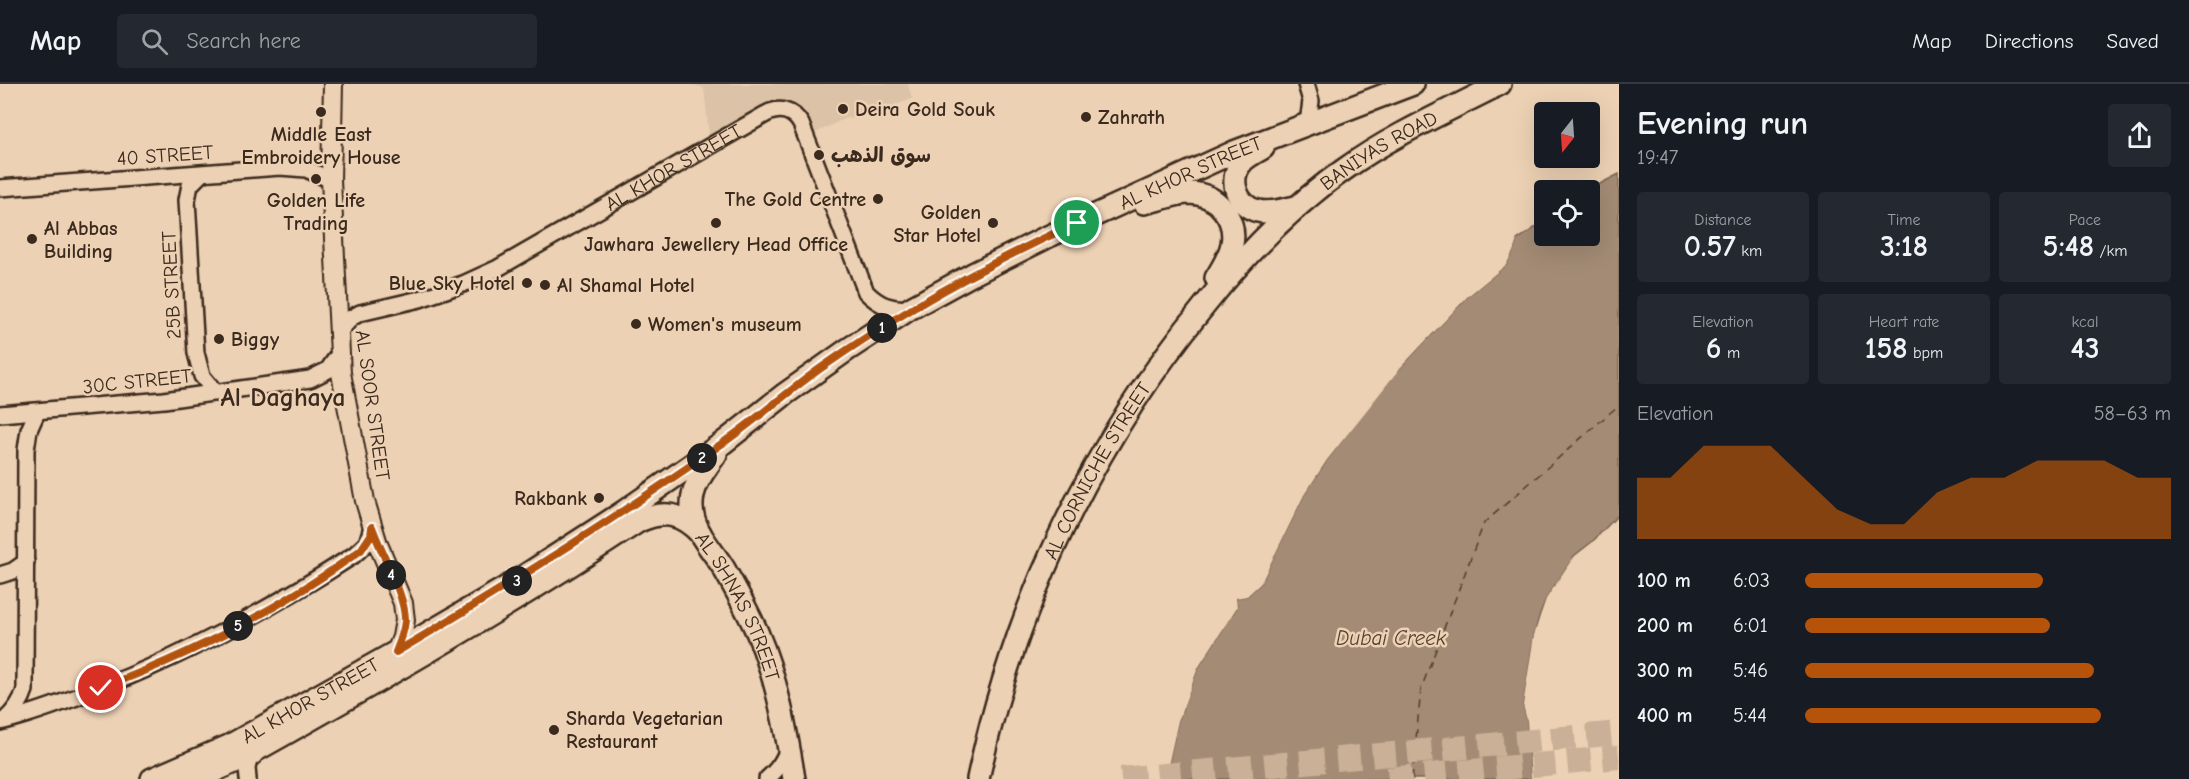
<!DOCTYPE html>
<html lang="en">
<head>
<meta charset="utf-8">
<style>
	:root { --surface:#171b24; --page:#242831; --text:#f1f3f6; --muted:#9ea1a6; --line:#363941; --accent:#b45309 }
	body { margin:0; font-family:"Comic Neue","Playpen Sans Arabic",sans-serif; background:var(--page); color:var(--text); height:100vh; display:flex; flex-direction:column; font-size:22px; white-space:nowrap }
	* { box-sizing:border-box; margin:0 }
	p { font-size:20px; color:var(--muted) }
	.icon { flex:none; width:33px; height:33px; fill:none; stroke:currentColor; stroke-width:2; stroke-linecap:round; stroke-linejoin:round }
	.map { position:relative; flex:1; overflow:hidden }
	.side { display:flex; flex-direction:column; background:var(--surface); width:570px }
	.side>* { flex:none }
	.needle { width:39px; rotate:197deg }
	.fabs { position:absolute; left:1534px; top:18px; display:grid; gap:12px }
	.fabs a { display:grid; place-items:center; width:66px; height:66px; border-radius:6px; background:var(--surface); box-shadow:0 6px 24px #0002; font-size:30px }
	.pin { position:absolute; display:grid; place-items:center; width:51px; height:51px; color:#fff; margin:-26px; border:3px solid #fff; border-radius:50%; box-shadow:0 2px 6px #0007 }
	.km { position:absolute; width:30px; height:30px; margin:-15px; border-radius:50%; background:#222; color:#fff; font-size:16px; line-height:30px; text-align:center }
	.round { display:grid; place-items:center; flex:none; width:63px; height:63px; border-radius:6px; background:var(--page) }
	.overview { display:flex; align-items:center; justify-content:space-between; height:102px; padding:0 18px }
	h1 { font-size:33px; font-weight:600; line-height:45px }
	.figures { display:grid; grid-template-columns:repeat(3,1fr); gap:9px; height:102px; padding:6px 18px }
	.figures div { display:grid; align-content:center; border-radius:6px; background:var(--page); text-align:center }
	.figures b { font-size:30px; font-weight:600 }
	.figures small { font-size:16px; font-weight:400 }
	.figures p { font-size:16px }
	.chart { height:168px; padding:12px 18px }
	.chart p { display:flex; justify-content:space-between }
	.chart svg { width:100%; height:108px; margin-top:6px; fill:var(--accent); opacity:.7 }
	ul { padding:0 18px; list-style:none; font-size:20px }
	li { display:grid; grid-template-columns:96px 72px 1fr; align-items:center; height:45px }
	li i { height:15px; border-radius:8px; background:var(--accent) }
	header { display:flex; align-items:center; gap:36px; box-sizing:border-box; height:84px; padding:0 30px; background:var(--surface); border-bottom:2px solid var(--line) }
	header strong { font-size:28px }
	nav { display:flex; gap:33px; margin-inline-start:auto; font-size:21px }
	.search { width:420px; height:54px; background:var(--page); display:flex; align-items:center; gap:15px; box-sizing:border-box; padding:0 21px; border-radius:6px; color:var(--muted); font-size:22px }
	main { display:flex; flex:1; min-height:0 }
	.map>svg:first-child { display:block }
</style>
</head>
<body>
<header>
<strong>Map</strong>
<div class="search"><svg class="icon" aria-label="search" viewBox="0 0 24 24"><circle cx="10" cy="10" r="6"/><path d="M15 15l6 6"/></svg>Search here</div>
<nav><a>Map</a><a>Directions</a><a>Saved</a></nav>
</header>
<main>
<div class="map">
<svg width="1619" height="695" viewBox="0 0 1619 695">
	<rect width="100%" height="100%" fill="#edd1b4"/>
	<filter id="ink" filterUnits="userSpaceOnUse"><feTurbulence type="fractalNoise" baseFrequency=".0167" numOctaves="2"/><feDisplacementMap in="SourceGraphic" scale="12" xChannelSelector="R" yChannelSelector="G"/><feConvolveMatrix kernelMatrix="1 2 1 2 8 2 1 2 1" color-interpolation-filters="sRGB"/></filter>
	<g filter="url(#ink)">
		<path fill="#dcc2a6" d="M691,0h217l4,15 -55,19h-11l-33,16 -8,-24 -26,-8 -70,33 -5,-47z"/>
		<path fill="#a38b74" stroke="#796452" stroke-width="1.5" d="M1619,90v340l-26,27 -19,15 -28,43 -6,15 -6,21 -11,70 4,16 4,58h-366l13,-58 20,-53 39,-61 -1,-9 11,-2 14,-13 43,-88 23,-35 44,-57 30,-36 67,-71 38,-31 7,-13 4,-12 28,-19v15h45v-46h-2z"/>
		<g fill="#edd1b4">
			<path d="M1517,156l-4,12 -7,13 -38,31 -67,71 -74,93 -23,35 -43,88 -14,13 -11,2 1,9 -39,61 -20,53 -13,58h-3l13,-59 20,-53 39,-61v-10l12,-3 13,-12 43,-88 23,-35 73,-93 68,-71 38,-31 9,-20z"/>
			<path d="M1574,472l-5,11 -20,34 -12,34 -11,69 4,17 4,58h-3l-4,-58 -4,-16 11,-70 12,-36z"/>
		</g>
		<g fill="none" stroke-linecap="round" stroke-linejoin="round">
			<path stroke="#503d2f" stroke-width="1.5" stroke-dasharray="8 6" stroke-linecap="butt" d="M1412,695l9,-90 63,-166 135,-118"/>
			<g stroke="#c9b096" stroke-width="24" stroke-dasharray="24 12" stroke-linecap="butt">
				<path d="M1121,695l498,-46"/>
				<path d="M1388,695l231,-22"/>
			</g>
			<g stroke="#3b2a1e" stroke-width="20">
				<g id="minor">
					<path d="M1306,0l5,17 -3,22"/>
					<path d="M201,90l-11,11 -3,15 9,153 6,23 14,17"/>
					<path d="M0,104l280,-21 26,2 25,11"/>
					<path id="s1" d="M338,249l13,-15 9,-5 60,-14 43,-15 35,-16 268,-154c13,-7 27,-4 35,10l65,168c13,13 25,18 44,16"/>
					<path d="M0,330l164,-14 146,-21 18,-9 11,-16"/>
					<path d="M0,491l13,-4 13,-9"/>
					<path d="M5,636c10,-9 16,-17 20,-30l1,-240 3,-20 8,-18"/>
					<path d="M0,638c29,-7 59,-18 87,-29 95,-35 182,-83 267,-138l13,-12 5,-16"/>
					<path d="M248,695l-1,-11 4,-15"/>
					<path d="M767,695c11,-10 17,-18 22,-33"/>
				</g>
			</g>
			<g stroke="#3b2a1e" stroke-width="22">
				<path id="tertiary" d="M333,0l-2,96 10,193 24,128 13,43 25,59 2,17 -3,17 -6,15"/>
			</g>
			<g stroke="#3b2a1e" stroke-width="26">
				<g id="secondary">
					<path d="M1263,64c-7,4 -15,8 -20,13 -16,17 -7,45 15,50 12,3 26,-2 38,-4"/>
					<path d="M1144,119c15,-3 32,-10 46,-10 27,1 47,25 42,51 -2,12 -10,24 -16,34"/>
					<path id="s2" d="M716,370c-11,16 -25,32 -24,53 1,24 19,41 31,60 12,21 24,43 34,65 20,47 29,97 37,147"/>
					<path d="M251,669c132,-74 262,-149 388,-232 25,-11 42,-8 61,12"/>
					<path id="s3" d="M152,695l77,-33 167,-94 116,-68 113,-73 98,-68 62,-49 62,-44 64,-42 62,-34 72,-36 189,-86 179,-68"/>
					<path id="s4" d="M978,695c37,-175 114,-336 227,-474 41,-51 87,-99 140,-136 47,-34 103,-58 155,-85"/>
				</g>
			</g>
			<g stroke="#3b2a1e" stroke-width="28">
				<path id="primary" d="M193,695l58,-26"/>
			</g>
			<use href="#minor" stroke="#edd1b4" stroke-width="15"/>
			<use href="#tertiary" stroke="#edd1b4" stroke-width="18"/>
			<use href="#secondary" stroke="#edd1b4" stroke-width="21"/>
			<use href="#primary" stroke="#edd1b4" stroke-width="24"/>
		</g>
	</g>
	<g fill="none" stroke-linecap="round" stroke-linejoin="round" filter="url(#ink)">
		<g stroke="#fff" stroke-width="12">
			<path id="route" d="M101,604c91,-34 182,-81 260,-138l10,-15 1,-8c9,26 34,69 33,94 -1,11 -5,21 -9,31 110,-65 219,-133 324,-207 35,-24 67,-53 101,-77 81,-57 167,-105 256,-145"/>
		</g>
		<use href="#route" stroke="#b45309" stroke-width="8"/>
	</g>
	<g fill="#3b2a1e" stroke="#edd1b4" stroke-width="2">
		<circle cx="843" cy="25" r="6"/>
		<circle cx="321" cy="28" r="6"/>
		<circle cx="1086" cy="33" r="6"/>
		<circle cx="819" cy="71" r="6"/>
		<circle cx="316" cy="95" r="6"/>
		<circle cx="878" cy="115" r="6"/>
		<circle cx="716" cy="139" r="6"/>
		<circle cx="993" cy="139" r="6"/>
		<circle cx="32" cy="155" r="6"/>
		<circle cx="527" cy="199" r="6"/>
		<circle cx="545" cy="201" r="6"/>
		<circle cx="636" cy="240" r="6"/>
		<circle cx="219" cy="255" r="6"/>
		<circle cx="599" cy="414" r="6"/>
		<circle cx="554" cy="646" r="6"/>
	</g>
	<g text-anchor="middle" stroke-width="5" stroke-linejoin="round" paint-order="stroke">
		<g font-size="20" font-weight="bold" fill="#3b2a1e" stroke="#edd1b4" text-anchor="start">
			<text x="855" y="32">Deira Gold Souk</text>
			<text x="1098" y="40">Zahrath</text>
			<text x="321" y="57" text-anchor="middle">Middle East<tspan x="321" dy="23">Embroidery House</tspan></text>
			<text x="831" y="78">سوق الذهب</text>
			<text x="866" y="122" text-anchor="end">The Gold Centre</text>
			<text x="316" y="123" text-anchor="middle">Golden Life<tspan x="316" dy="23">Trading</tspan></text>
			<text x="981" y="135" text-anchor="end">Golden<tspan x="981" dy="23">Star Hotel</tspan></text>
			<text x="44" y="151">Al Abbas<tspan x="44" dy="23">Building</tspan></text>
			<text x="716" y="167" text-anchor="middle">Jawhara Jewellery Head Office</text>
			<text x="515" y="206" text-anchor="end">Blue Sky Hotel</text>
			<text x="557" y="208">Al Shamal Hotel</text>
			<text x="648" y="247">Women's museum</text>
			<text x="231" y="262">Biggy</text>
			<text x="587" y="421" text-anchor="end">Rakbank</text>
			<text x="566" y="641">Sharda Vegetarian<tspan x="566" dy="23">Restaurant</tspan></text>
		</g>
		<g font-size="20" fill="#3b2a1e" stroke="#edd1b4">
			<text dy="7" stroke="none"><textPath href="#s4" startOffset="765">BANIYAS ROAD</textPath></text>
			<text transform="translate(165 71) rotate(-4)" y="7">40 STREET</text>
			<text dy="7" stroke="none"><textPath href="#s1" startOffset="378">AL KHOR STREET</textPath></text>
			<text dy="7" stroke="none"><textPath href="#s3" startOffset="1206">AL KHOR STREET</textPath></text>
			<text transform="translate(171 201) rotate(-93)" y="7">25B STREET</text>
			<text transform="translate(137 297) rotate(-6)" y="7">30C STREET</text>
			<text transform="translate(373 321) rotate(82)" y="7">AL SOOR STREET</text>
			<text dy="7" stroke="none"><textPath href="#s4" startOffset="332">AL CORNICHE STREET</textPath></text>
			<text dy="7" stroke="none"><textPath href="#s2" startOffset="170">AL SHNAS STREET</textPath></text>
			<text dy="7" stroke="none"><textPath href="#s3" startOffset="177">AL KHOR STREET</textPath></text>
		</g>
		<g font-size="21" font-style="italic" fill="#503d2f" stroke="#edd1b4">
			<text x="1391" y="561">Dubai Creek</text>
		</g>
		<g font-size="26" font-weight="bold" fill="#3b2a1e" stroke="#edd1b4">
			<text x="283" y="322">Al Daghaya</text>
		</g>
	</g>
</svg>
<div class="fabs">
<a><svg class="needle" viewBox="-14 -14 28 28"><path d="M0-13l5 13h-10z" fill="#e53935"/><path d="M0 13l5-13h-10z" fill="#9ea1a6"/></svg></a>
<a><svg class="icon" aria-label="locate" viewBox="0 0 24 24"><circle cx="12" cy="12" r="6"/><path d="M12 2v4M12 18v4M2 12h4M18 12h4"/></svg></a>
</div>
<div class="pin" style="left:1077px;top:139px;background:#1e9e55"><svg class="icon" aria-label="arrive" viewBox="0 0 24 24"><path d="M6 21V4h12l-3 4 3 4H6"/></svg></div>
<div class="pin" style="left:101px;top:604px;background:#d93025"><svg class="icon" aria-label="check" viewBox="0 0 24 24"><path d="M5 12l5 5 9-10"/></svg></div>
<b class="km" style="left:882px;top:244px">1</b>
<b class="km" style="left:702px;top:374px">2</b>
<b class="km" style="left:517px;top:497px">3</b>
<b class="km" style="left:391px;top:491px">4</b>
<b class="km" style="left:238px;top:542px">5</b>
</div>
<section class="side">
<div class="overview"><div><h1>Evening run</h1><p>19:47</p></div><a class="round"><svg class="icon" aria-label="share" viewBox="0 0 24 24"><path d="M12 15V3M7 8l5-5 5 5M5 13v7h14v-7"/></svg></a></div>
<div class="figures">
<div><p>Distance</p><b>0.57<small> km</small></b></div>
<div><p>Time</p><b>3:18</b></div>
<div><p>Pace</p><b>5:48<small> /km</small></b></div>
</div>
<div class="figures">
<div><p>Elevation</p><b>6<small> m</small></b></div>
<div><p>Heart rate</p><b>158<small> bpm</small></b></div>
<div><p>kcal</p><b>43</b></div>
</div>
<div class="chart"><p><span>Elevation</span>58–63 m</p>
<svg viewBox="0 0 160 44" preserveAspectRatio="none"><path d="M0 44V19L10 19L20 6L30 6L40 6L50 19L60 32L70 38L80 38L90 25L100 19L110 19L120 12L130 12L140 12L150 19L160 19V44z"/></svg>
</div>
<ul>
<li><b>100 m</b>6:03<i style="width:65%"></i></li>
<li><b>200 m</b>6:01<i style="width:67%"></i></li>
<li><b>300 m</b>5:46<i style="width:79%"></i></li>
<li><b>400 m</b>5:44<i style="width:81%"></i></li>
</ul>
</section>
</main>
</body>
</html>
